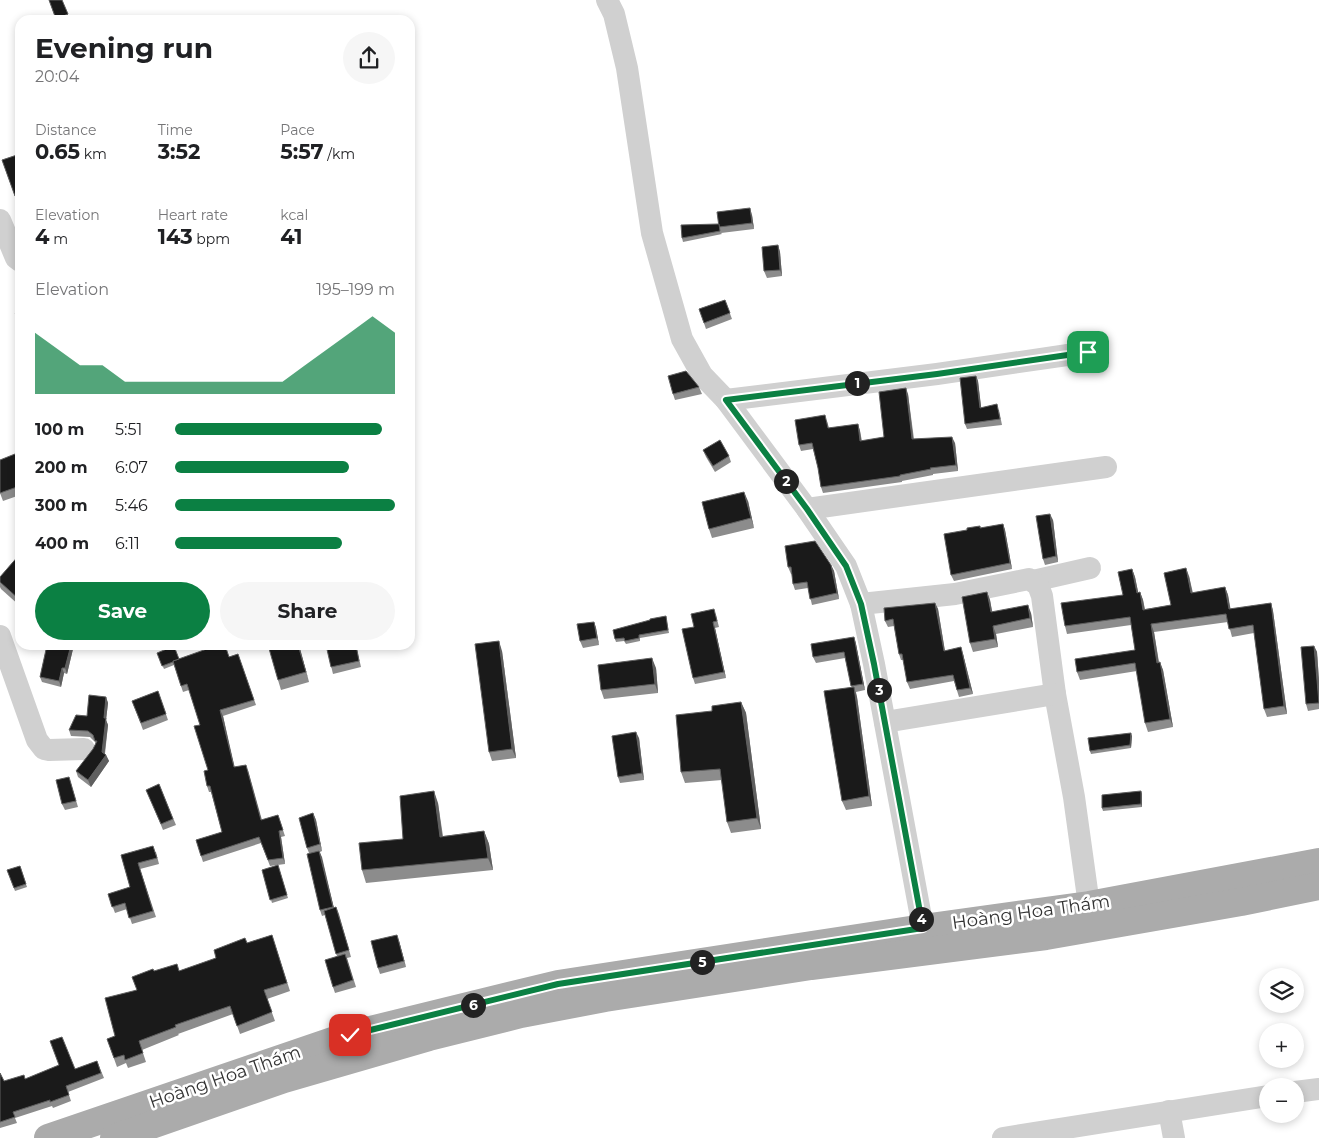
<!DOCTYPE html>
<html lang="en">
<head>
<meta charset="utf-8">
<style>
	:root { --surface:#fff; --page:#f6f6f6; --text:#202124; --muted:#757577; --accent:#0b8043 }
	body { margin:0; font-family:Montserrat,sans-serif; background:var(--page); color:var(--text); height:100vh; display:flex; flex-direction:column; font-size:19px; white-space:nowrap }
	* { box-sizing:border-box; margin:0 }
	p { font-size:16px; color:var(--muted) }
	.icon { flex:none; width:28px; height:28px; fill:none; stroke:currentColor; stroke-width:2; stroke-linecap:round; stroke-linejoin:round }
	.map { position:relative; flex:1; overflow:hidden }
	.details { position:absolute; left:15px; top:15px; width:400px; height:635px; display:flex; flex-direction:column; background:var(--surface); border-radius:15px; box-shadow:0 2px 8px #0003 }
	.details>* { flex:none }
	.controls { position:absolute; left:1259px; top:968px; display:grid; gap:10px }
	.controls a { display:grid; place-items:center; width:45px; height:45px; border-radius:50%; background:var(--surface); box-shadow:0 2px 8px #0003; font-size:25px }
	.pin { position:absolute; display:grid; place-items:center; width:42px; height:42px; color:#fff; margin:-21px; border-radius:10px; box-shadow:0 2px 8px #0006 }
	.km { position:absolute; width:25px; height:25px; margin:-12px; border-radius:50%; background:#222; color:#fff; font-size:14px; line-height:25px; text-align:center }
	.round { display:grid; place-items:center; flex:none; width:52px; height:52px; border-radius:26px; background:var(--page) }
	.headline { display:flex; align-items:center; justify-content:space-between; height:85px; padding:0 20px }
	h1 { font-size:28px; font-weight:700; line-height:38px }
	.figures { display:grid; grid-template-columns:repeat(3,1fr); gap:8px; height:85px; padding:5px 20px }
	.figures div { display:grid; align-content:center }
	.figures b { font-size:21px; font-weight:700 }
	.figures small { font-size:14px; font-weight:400 }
	.figures p { font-size:14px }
	.chart { height:140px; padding:10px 20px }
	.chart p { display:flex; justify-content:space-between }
	.chart svg { width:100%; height:90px; margin-top:5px; fill:var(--accent); opacity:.7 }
	.cta { display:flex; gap:10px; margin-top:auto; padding:10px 20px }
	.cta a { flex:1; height:58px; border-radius:30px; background:var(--accent); color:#fff; font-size:20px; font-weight:700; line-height:58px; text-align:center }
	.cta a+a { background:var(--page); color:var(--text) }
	ul { padding:0 20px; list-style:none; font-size:16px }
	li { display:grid; grid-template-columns:80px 60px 1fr; align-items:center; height:38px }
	li i { height:12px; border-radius:6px; background:var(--accent) }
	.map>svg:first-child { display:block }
</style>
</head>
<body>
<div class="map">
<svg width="1319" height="1138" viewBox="0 0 1319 1138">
	<rect width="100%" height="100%" fill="#fff"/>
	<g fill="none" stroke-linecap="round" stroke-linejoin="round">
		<g stroke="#d0d0d0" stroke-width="22">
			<path d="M607,0l7,14 13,54 25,165 30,106 20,36 24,25 81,109 39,57 15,38 13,60 49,264"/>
			<path d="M0,220l16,38 4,3"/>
			<path d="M726,400l211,-26 151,-22"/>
			<path d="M807,509l299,-42"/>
			<path d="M1033,581l57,-13"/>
			<path d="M861,604l94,-10 74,-15 9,6 4,11 13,98 19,103 15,108"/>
			<path d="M0,636l37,104 7,9 5,1 35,-1"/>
			<path d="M885,722l170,-28"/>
			<path d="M1295,1092l24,-3"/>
			<path d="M1169,1111l5,27"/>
			<path d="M1003,1138l265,-42"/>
		</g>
		<g stroke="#ababab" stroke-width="28">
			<path d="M48,1138l302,-103 208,-51 365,-56 166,-23 230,-43"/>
			<path d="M114,1138l170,-59 145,-42 92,-23 84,-16 206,-32 235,-30 195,-34 78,-16"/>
		</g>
	</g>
	<g fill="#8c8c8c">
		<path d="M49,0h13l8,20h-14z"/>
		<path d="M20,154v50l-2,1 -16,-45z"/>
		<path d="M752,215l2,14 -33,4 1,1 -39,8 -1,-4 37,-14z"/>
		<path d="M778,245l2,7 2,24 -15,2 -3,-7z"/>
		<path d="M725,300l7,19 -26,10 -7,-20z"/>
		<path d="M20,308v14l-2,-2 -3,-6z"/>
		<path d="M976,376l2,5 3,27 18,2 3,15 -35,4 -2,-5z"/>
		<path d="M699,387l3,7 -27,6 -2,-6z"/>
		<path d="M908,394l6,45 41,4 3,28 -25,3v1l-31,6v1l-79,11 -2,-6 -3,-19 -5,-19 -12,2 -2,-6 28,-24 2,7 29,-4 2,7 2,10 22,-4z"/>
		<path d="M703,450l26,6 2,6 -16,10 -9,-15z"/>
		<path d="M20,452v43l-17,6 -3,-8z"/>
		<path d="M748,501l6,27 -42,10 -3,-9z"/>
		<path d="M1053,520l5,42 -13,3 -2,-6z"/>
		<path d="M1003,524l2,6 7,39 -58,12 -3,-6 16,-45 13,-4 1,2z"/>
		<path d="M20,554v52l-19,-17 -1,-2v-10z"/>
		<path d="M831,565l3,6 5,28 -27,6 -4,-17 -13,2 -2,-6 -1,-10h-1l-3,-7z"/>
		<path d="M1132,569l3,8 3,15h2l3,8 2,9 26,-4 18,-29 4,17 32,-6 3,8 2,14 41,-6 2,8 14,103 -20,3 -3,-8 -10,-76 -22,4 -4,-15 -74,10 5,30 4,8 10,57 -25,5 -3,-9 -8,-52 -57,9 -3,-8 58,-22 -4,-25 -64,9 -2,-8 58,-31z"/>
		<path d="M987,592l3,8 2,12 39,1 2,14 -37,7 2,13 -25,5 -3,-9z"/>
		<path d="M935,603l3,6 7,42 18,3 10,40 -14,3 -5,-16 -44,8 -3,-7 -3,-22h-3l-2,-6 -5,-28 -6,1 -3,-6z"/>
		<path d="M716,615l3,12 -4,1 11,50 -31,6 -2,-6 1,-51z"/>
		<path d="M666,616l3,17 -29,5v3l-14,3 -2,-3 -8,1 -1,-3z"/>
		<path d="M594,622l2,6 3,17 -16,3 -3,-7z"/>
		<path d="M854,637l2,7 9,46 -9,2 1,5 15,109 -26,4 -4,-9 10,-113 -7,-30 -29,5 -3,-6z"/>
		<path d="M47,645h24l2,4 -6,25 -3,-1 -3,14 -19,-5 -2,-5z"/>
		<path d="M299,645l10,37 -28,8 -3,-10z"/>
		<path d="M326,645h30l5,22 -28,7z"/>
		<path d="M1314,646l3,6 2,29v28l-11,2 -2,-7z"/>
		<path d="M502,651l14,107 -24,3 -3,-9z"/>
		<path d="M157,653l22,6 50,-2 9,-3 18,51 -33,11 11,51 14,3 14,50 16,-5 7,21 -4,1 4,27 -15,2 -9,-23 -58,19 -7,-22 26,-8 -11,-40h-2l-2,-6 1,-16 -8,-45 -11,-35 -6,2 -9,-27 -10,4z"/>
		<path d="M656,668l2,25 -54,6 -3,-9z"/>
		<path d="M158,691l10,29 -25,10 -11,-29z"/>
		<path d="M106,697l2,6 -2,17 2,5 -3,29 1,1 3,6 -18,26 -13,-10 -2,-6 17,-22 3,-5 -1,-2 -5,-5 -19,-1 -2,-6 18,-14z"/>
		<path d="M741,702l5,11 15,116 -30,4 -4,-11 -5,-42 -37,3 -4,-11z"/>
		<path d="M1132,736l-1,12 -40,6 -1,-3z"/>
		<path d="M639,738l5,42 -24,3 -2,-6z"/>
		<path d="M69,777l9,30 -13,3 -3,-6z"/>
		<path d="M159,784l17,41 -13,5 -14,-34z"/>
		<path d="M1141,791l1,3v13l-39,4 -1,-3z"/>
		<path d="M438,803l5,33 41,-5 5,13 4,26 -127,13 -4,-13 41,-31z"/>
		<path d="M313,813l3,7 6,31 -2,1 14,56 2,-1 3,7 12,43 -4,1 9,29 -21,6 -2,-6 4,-31 -12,-41 -3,1 -2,-6 -11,-57 -2,-5z"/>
		<path d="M156,852l3,12 -19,5 16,48 -24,7 -5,-15 -12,4 -7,-19 22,-7 -9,-32z"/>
		<path d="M278,865l10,33 -16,5 -10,-33z"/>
		<path d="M20,866l7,21 -12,4 -8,-21z"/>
		<path d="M272,935l18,56 -23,8 8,22 -35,13 -7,-20 -55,20 1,1 -37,15 4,12 -18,6 -2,-5 -9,4 -10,-28 8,-3 21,-46 18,-19h25l37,-13 31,-15z"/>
		<path d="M399,941l7,26 -26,7 -2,-6z"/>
		<path d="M97,1061l7,17 -36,14 3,9 -18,7 -1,-2 -37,12 2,5 -17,5v-55l4,8 21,-2 50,-10z"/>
	</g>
	<g fill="#5f5f5f">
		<path d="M750,208l2,7 2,14 -2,-6z"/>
		<path d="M778,245l2,7 2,24 -2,-6z"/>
		<path d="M976,376l2,5 4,33 -2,-6z"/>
		<path d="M906,388l2,6 6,51 -2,-6z"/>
		<path d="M858,424l2,7 2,16 -2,-6z"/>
		<path d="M952,437l3,6 3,28 -2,-6z"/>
		<path d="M744,492l4,9 6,27 -3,-10z"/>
		<path d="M1050,514l3,6 5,42 -2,-6z"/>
		<path d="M1003,524l2,6 7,39 -2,-6z"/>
		<path d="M831,565l3,6 5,28 -2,-6z"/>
		<path d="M1186,568l3,8 5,25 -3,-8z"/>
		<path d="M1132,569l3,8 5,24 -3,-8z"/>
		<path d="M1225,587l3,8 4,22 -3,-8z"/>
		<path d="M987,592l3,8 4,21 -3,-9z"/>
		<path d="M1140,592l3,8 3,18 -3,-8z"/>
		<path d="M935,603l3,6 8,49 -2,-7z"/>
		<path d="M1271,603l2,8 14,103 -3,-8z"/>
		<path d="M1028,605l3,8 2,14 -3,-9z"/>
		<path d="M594,622l2,6 3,17 -2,-7z"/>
		<path d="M713,622l2,6 11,50 -2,-6z"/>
		<path d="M1151,624l3,8 6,39 -3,-8z"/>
		<path d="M993,626l3,8 2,13 -3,-8z"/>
		<path d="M854,637l2,7 9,46 -2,-6z"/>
		<path d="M499,641l3,10 14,107 -4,-9z"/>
		<path d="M71,645l2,4 -6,25 -2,-6z"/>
		<path d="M298,645h1l10,37 -3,-10z"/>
		<path d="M1314,646l3,6 2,29v21z"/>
		<path d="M961,647l2,7 10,40 -3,-6z"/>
		<path d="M652,658l4,10 2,25 -3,-9z"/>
		<path d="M1160,662l3,8 10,57 -3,-8z"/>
		<path d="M62,668l2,5 -3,14 -2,-6z"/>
		<path d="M854,687l3,10 15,109 -3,-10z"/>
		<path d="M106,697l2,6 -2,17 2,5 -4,33 -2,-6z"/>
		<path d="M741,702l5,11 15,116 -4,-11z"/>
		<path d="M220,710l3,6 13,57 -2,-6z"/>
		<path d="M636,732l3,6 5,42 -2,-7z"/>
		<path d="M1131,733l1,3 -1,12 -1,-3z"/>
		<path d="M106,755l3,6 -18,26 -3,-7z"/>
		<path d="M434,791l4,12 6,46 -4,-12z"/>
		<path d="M1141,791l1,3v13l-1,-3z"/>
		<path d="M313,813l3,7 6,31 -2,-7z"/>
		<path d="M279,831l2,6 4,27 -2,-6z"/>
		<path d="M484,831l5,13 4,26 -5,-12z"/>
		<path d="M319,851l3,6 13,56 -2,-6z"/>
		<path d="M397,935l2,6 7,26 -2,-6z"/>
	</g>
	<g fill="#1a1a1a" stroke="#5f5f5f">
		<path d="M49,0h13l6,14 -12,5z"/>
		<path d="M20,154v40l-5,2 -13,-36z"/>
		<path d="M750,208l2,15 -33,4 -2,-15z"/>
		<path d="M719,224l1,7 -38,7 -1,-13z"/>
		<path d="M778,245l2,25 -16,1 -2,-24z"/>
		<path d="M725,300l5,13 -26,10 -5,-14z"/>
		<path d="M20,308v10l-5,-4z"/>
		<path d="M686,371l13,16 -26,7 -5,-18z"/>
		<path d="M976,376l4,32 17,-4 3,15 -35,5 -5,-46z"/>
		<path d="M906,388l6,51 40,-2 4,28 -26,3 1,1 -31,6v1l-79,11 -3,-19 -6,-25 -13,2 -4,-25 30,-5 3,13 30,-4 2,17 24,-4 -5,-45z"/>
		<path d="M720,440l9,16 -16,10 -10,-16z"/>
		<path d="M20,452v43l-3,-8 -17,6v-33z"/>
		<path d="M744,492l7,26 -42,11 -7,-27z"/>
		<path d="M1050,514l6,42 -13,3 -7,-43z"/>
		<path d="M1003,524l7,39 -59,12 -7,-41 23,-4v-2l13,-2v2z"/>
		<path d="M815,541l16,24 6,28 -27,6 -3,-17 -14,2 -2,-17h-3l-3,-21z"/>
		<path d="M20,554v46l-20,-18v-5z"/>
		<path d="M1186,568l5,25 34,-6 4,22 42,-6 13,103 -20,3 -11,-84 -24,4 -3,-15 -75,10 6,39 3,-1 10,57 -25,4 -10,-60 -58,9 -2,-13 60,-9 -5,-33 -65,9 -4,-23 62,-8 -5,-23 14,-3 5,24 3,-1 3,18 28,-5 -7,-32z"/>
		<path d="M987,592l4,20 37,-7 2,13 -37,8 2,13 -25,4 -8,-46z"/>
		<path d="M935,603l9,48 17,-4 9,41 -13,2 -4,-15 -46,7 -5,-28h-3l-6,-35 -8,2 -1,-13z"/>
		<path d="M714,609l3,12 -4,1 11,50 -31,6 -11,-49 12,-2 -3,-13z"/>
		<path d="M666,616l2,14 -29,5v3l-14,3 -1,-3 -9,1 -2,-9 37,-10v-1z"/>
		<path d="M594,622l3,16 -17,3 -3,-17z"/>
		<path d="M854,637l9,47 -12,2 -7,-34 -31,5 -2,-13z"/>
		<path d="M499,641l13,108 -23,3 -14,-108z"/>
		<path d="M47,645h24l-6,23h-3l-3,13 -19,-4z"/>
		<path d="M218,645h7l4,12 9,-3 16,46 -34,10 14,57 12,-2 15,55 17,-5 5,15 -4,1 4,27 -15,2 -9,-23 -58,19 -5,-16 26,-8 -12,-46h-3l-3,-15 4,-1 -14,-44 6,-1 -13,-41 -6,2 -8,-25z"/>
		<path d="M268,645h30l8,27 -28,8z"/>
		<path d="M326,645h30l3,16 -28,6z"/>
		<path d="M174,646l5,13 -6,2v1l-11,4 -5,-13z"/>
		<path d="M1314,646l5,57 -13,1 -5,-57z"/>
		<path d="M652,658l3,26 -54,6 -3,-25z"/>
		<path d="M854,687l15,109 -27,5 -18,-110z"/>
		<path d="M158,691l8,23 -25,9 -9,-22z"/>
		<path d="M89,695l17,2 -2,21h2l-4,34 4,3 -18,25 -12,-9 17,-22 4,-8h-2l-2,-6 -5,-4 -19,-1 7,-15 11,1z"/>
		<path d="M741,702l16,116 -30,4 -7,-53 -39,3 -5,-57 36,-4v-5z"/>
		<path d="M636,732l6,41 -24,4 -6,-41z"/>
		<path d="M1131,733l-1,12 -40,6 -2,-13z"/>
		<path d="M69,777l7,24 -14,3 -6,-24z"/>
		<path d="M159,784l14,35 -12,5 -15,-34z"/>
		<path d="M434,791l6,46 44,-6 4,27 -126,12 -3,-27 44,-4 -3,-43z"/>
		<path d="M1141,791v13l-39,4v-13z"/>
		<path d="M313,813l7,31 -13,4 -8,-30z"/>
		<path d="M153,846l4,12 -19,5 15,48 -24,7 -4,-15 -13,4 -4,-13 22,-7 -9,-32z"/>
		<path d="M319,851l14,56 -13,3 -13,-56z"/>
		<path d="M278,865l9,30 -17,5 -8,-30z"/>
		<path d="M20,866l6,18 -12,4 -7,-18z"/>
		<path d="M336,907l13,43 -13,4 -12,-43z"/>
		<path d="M272,935l15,48 -23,7 8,22 -35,14 -7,-20 -55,19 1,2 -37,14 4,12 -18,7 -1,-5 -10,3 -7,-19 8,-3 -10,-38 32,-8 -5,-13 21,-8 1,2 23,-7 2,7 37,-13 -2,-8 31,-12 2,5z"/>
		<path d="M397,935l7,26 -26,7 -7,-27z"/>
		<path d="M345,954l8,26 -20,7 -8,-27z"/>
		<path d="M62,1037l13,32 22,-8 4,12 -35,13 3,9 -19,7v-2l-37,12 2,5 -15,5v-49l4,8 20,-6 1,4 34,-14 -9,-24z"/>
	</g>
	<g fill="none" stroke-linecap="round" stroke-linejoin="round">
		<g stroke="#fff" stroke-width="10">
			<path id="route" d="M350,1035l208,-51 365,-56 -49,-264 -13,-60 -15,-38 -39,-57 -81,-109 211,-26 151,-22"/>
		</g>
		<use href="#route" stroke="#0b8043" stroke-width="6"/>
	</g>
	<g text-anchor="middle" stroke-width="5" stroke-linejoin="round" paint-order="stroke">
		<g font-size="18" fill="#333" stroke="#fff">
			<text transform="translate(1031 912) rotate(-8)" y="6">Hoàng Hoa Thám</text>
			<text transform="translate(225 1077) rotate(-19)" y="6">Hoàng Hoa Thám</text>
		</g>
	</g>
</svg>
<div class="controls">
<a><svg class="icon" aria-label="layers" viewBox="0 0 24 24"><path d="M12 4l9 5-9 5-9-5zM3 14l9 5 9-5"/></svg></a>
<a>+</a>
<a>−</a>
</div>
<div class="pin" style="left:1088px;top:352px;background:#1e9e55"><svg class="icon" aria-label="arrive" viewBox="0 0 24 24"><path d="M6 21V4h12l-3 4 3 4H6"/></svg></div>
<div class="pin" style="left:350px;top:1035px;background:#d93025"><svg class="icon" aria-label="check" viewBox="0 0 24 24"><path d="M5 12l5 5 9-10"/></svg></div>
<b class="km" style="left:857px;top:383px">1</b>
<b class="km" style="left:786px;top:481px">2</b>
<b class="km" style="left:879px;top:690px">3</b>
<b class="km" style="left:921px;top:919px">4</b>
<b class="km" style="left:702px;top:962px">5</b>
<b class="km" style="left:473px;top:1005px">6</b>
<section class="details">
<div class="headline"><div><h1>Evening run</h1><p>20:04</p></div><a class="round"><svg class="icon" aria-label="share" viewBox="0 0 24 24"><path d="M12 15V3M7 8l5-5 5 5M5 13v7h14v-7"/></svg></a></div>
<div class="figures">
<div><p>Distance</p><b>0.65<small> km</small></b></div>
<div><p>Time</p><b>3:52</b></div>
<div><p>Pace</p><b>5:57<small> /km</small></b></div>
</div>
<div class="figures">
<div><p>Elevation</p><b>4<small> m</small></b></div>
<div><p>Heart rate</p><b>143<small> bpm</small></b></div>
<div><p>kcal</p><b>41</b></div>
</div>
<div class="chart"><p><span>Elevation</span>195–199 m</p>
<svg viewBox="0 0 160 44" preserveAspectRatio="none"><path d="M0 44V14L10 22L20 30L30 30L40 38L50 38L60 38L70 38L80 38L90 38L100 38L110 38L120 30L130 22L140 14L150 6L160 14V44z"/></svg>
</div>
<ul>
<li><b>100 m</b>5:51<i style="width:94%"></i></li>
<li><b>200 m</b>6:07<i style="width:79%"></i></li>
<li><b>300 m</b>5:46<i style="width:100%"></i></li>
<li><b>400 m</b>6:11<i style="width:76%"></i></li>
</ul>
<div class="cta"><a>Save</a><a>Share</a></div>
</section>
</div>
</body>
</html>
